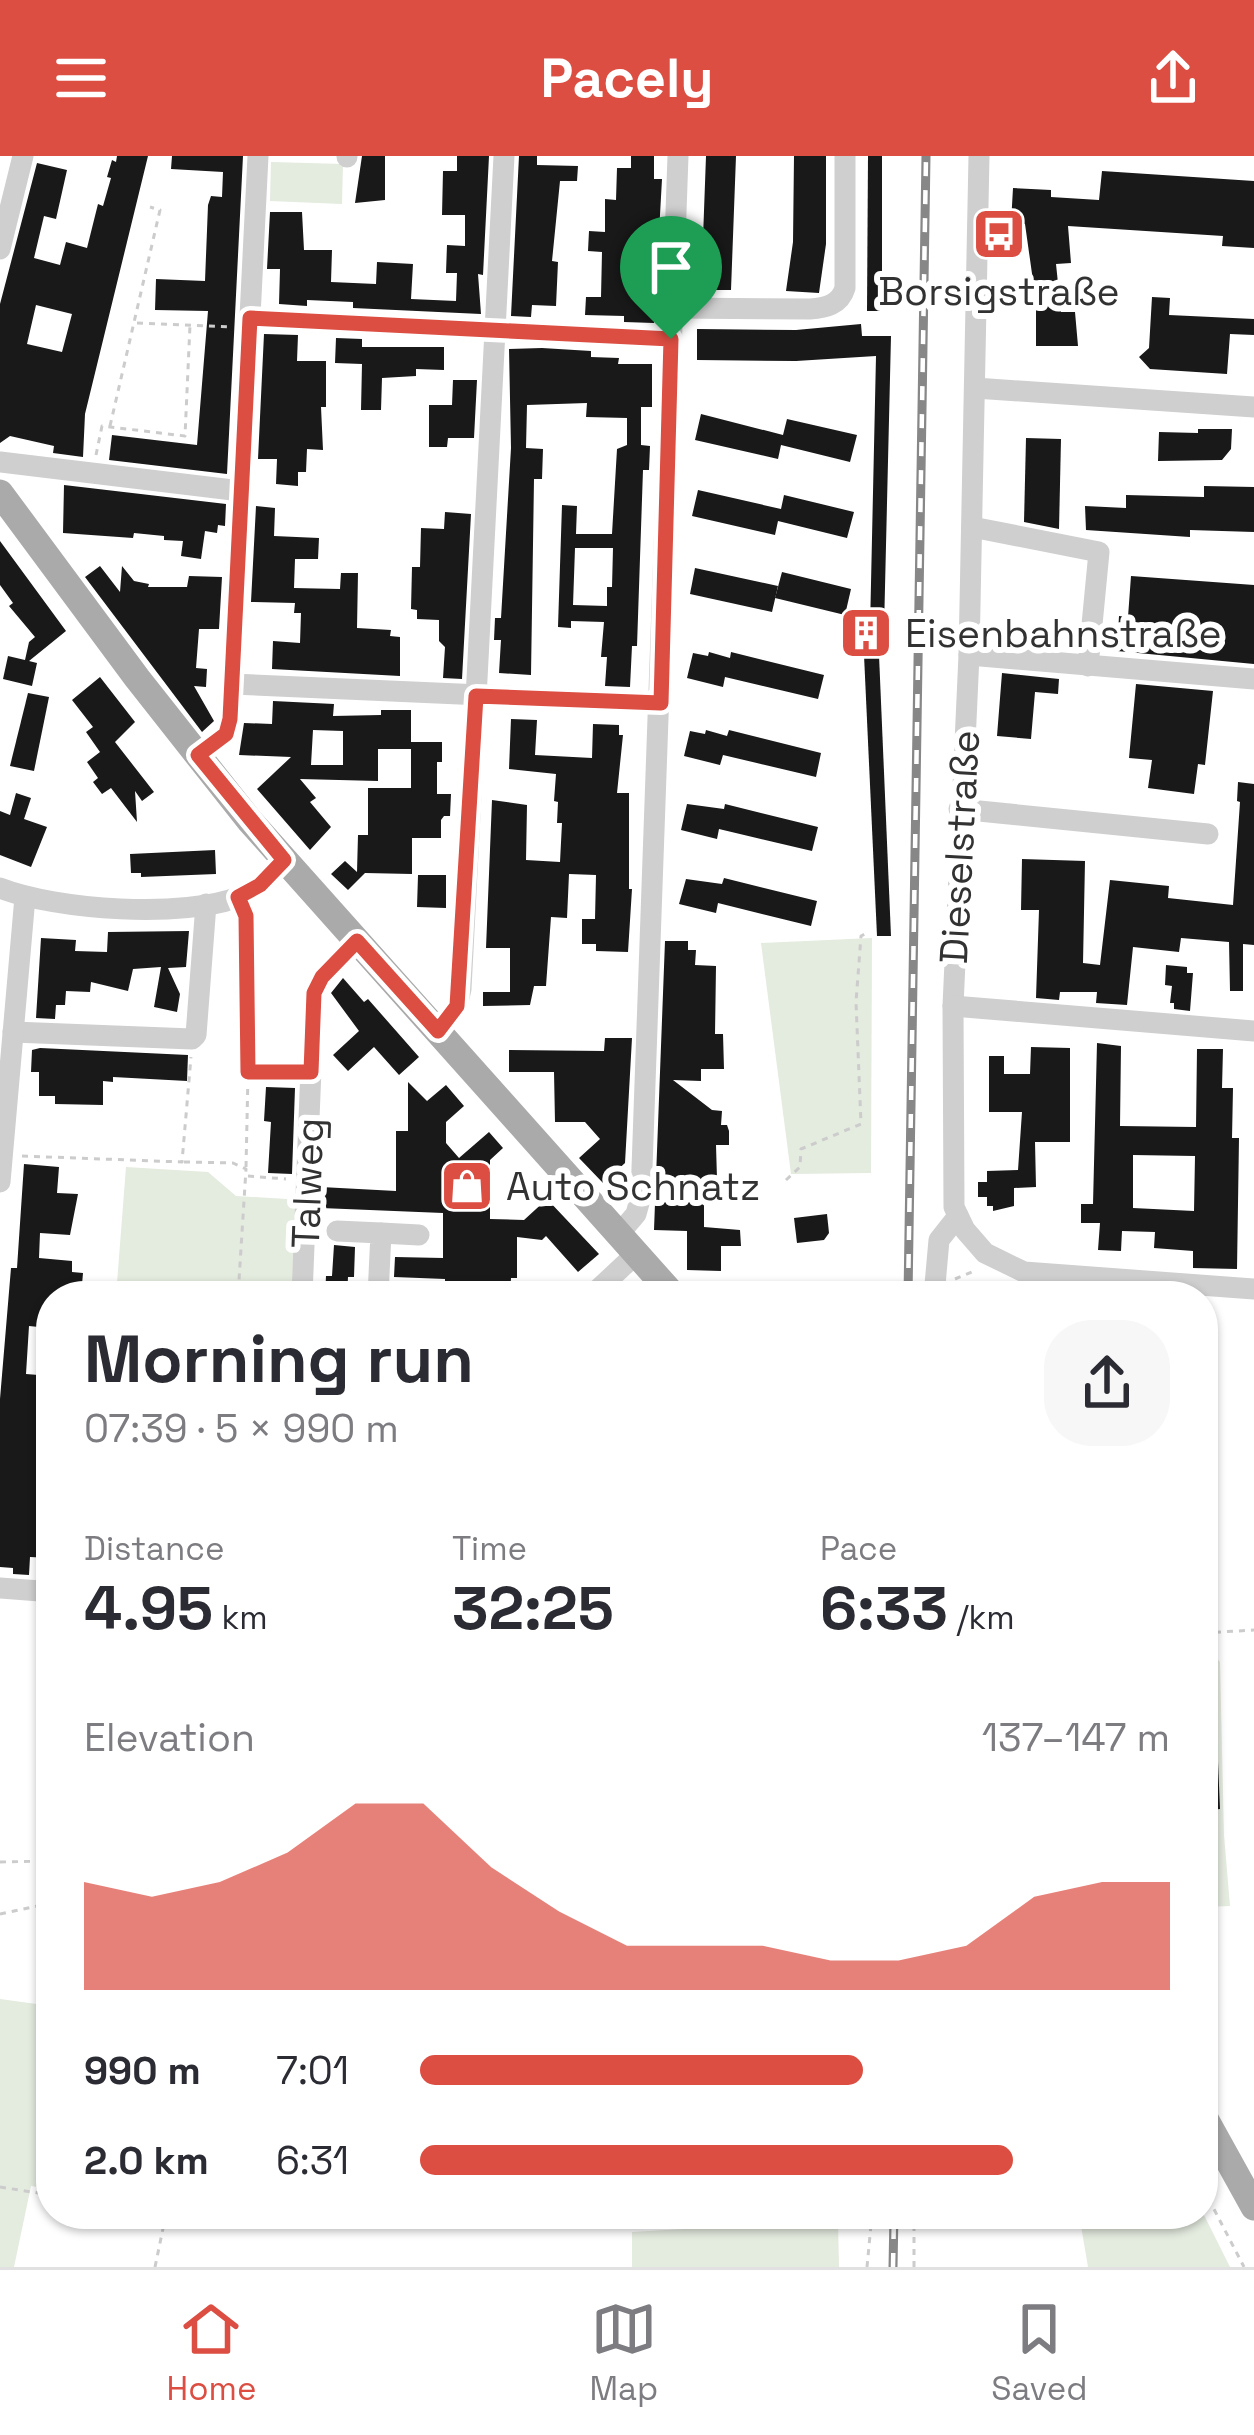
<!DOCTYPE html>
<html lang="en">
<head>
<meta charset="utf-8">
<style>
	:root { --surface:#fff; --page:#f7f7f7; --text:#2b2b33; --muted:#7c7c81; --line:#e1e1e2; --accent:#dc4d42 }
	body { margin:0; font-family:"Space Grotesk",sans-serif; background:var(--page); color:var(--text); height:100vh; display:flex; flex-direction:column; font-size:45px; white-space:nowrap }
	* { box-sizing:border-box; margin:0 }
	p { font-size:39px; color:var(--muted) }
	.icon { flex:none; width:66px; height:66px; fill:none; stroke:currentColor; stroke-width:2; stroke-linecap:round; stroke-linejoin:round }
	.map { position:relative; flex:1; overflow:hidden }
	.side { position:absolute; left:36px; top:1125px; width:1182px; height:948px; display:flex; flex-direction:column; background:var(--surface); border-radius:48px; box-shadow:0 3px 9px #0004 }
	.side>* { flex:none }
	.pin { position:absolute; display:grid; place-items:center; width:102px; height:102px; color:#fff; margin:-123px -51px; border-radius:50% 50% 50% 0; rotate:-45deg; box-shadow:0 0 12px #0007 }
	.pin .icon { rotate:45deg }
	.round { display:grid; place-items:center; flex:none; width:126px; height:126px; border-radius:48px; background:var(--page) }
	.overview { display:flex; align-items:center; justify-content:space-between; height:204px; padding:0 48px }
	h1 { font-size:66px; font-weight:800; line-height:90px }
	.metrics { display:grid; grid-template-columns:repeat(3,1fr); gap:18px; height:204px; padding:12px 48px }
	.metrics div { display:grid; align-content:center }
	.metrics b { font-size:60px; font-weight:800 }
	.metrics small { font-size:33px; font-weight:400 }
	.metrics p { font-size:33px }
	.chart { height:336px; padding:24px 48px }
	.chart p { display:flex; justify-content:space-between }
	.chart svg { width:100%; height:216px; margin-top:12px; fill:var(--accent); opacity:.7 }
	ul { padding:0 48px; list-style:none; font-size:39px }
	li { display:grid; grid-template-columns:192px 144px 1fr; align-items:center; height:90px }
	li i { height:30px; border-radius:15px; background:var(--accent) }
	header { display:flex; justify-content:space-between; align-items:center; height:156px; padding:0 48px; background:var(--accent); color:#fff; font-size:54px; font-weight:800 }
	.tab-bar { display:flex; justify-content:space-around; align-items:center; height:168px; border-top:3px solid var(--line); background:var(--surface); font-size:33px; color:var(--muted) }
	.tab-bar a { display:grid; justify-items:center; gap:6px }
	.tab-bar .current { color:var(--accent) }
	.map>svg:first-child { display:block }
</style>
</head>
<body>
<header><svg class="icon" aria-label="menu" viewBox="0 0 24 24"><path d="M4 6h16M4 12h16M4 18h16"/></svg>Pacely<svg class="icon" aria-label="share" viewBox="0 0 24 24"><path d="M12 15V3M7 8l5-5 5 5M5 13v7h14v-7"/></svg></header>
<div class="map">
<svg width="1254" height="2111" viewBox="0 0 1254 2111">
	<rect width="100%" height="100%" fill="#fff"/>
	<g fill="#e4ebdf">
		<path d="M271,6l72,2 -1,40 -72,-3z"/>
		<path d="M872,782l-1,235 -80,1 -30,-231z"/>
		<path d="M126,1011l82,5 28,24 68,4 -6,96h-182z"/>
		<path d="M1203,1485l17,21 4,173 6,71 -27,1z"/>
		<path d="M0,1843l51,7v183l-20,-3 -17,81h-14z"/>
		<path d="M1203,2057l27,54h-142l-9,-53z"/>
		<path d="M838,2064l1,47h-207v-35z"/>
	</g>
	<g fill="#191919" fill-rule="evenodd">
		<path d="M117,0h31l-63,258 -2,43 -30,-4 1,-7 -44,-10 -10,7v-139l37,-141 30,7 -11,49 -12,-3 -10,42 26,7 6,-23 21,6 11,-44 5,2 8,-28 -4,-1 5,-17 4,2zM36,149l36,9 -10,38 -35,-8z"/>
		<path d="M172,0h71l-16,318 -118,-14 3,-25 85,10 11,-134 -53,-1 1,-31 49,2 3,-76 3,-9 11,1 1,-25 -52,-3z"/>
		<path d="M362,0h23v44l-30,3z"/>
		<path d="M457,0h32l-6,119 -5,-1 3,40 -128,-6v-6l-46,-2v6l-28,-2 1,-35h-13l3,-57h32l2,38h28l-1,32 45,2 1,-22 36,2 -2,35 45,2 1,-28h-11l1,-28 18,1v-31h-23l1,-44h14z"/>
		<path d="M519,0h18v9l41,1 -1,15h-17l-8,80 6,1 -2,44 -24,-1 -1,12 -20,-1z"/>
		<path d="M631,0h23v23h8l-8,144 -30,-1v-6l-39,-1 1,-18h15l1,-45 -14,-1 1,-20 16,1v-33l11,1 1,-32h14z"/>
		<path d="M706,0h30l-5,134h-16v3h-14z"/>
		<path d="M794,0h32v88l-7,49 -33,-2 7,-49z"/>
		<path d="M868,0h14v155h-15z"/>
		<path d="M1102,15l152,10v67l-32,-2 1,-10 -155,-10 3,37 -15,1 5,48h14l3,34h-42v-44l-11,-78 -14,-1 2,-35 38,2v7l48,3z"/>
		<path d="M1152,141l18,1 -1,17 85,4v16l-24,-1 -3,40 -77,-5 -11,-12 10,-9z"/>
		<path d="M861,168l1,12h29l-7,293h-14l6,-273 -80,5 -99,-1v-31l99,1z"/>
		<path d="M264,178l34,1 -1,26h29v46h-5l2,43 -16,-1 -1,23h-8v14l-22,-2 1,-25h-19z"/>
		<path d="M336,182l26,1v8h82v23l-28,-1v7l-34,2 -1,32h-20l1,-46 -27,-1z"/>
		<path d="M542,192l49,3v6l28,1 -1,6h34v43h-11v38l9,1 -1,24h-6l-6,176h-5l-2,41 -25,-1 2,-29h-6l3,-35 -33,-1v7l-13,-1 4,-122 15,1 -1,28h36l5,-85 10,-4v-27l-41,-1 1,-14 -60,2 -1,43 17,1 -1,30h-8l-3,196 -32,-2 2,-33h-7l1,-22h6l10,-170 -2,-99zM575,392h38l-1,39h-5v19l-34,-1z"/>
		<path d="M453,224h24l-3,58h-26l-1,9h-18v-42h23z"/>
		<path d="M701,258l82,21 4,-16 70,16 -7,27 -69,-17 -3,14 -83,-19z"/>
		<path d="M1198,273h34l-1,20 -9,11 -64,1 1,-29 39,1z"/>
		<path d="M1026,282l35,1 -2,90 -35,-7z"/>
		<path d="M64,329l162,19 -1,22 -7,-1 -1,8 -12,-2 -4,28 -20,-3 2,-15 -19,-1v-4l-30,-3 -1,5 -70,-5z"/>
		<path d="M1204,330l50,1v45l-64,-2v7l-104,-7 -1,-24 41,2v-13l78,2z"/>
		<path d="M698,334l83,19 3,-14 70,17 -7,26 -69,-17 -3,14 -83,-19z"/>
		<path d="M256,350l19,2 -1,28 45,2 -1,21h-23l-1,29 46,1 1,-16h17l-1,55 34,2 -1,6 10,1v39l-128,-7 1,-28 27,2 1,-30h-7l1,-10 -44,-1z"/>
		<path d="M445,356l26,2 -9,165 -19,-1 2,-31 -6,-6v-21l-22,-1v-9l-6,-1 1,-42h8l1,-39 23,1z"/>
		<path d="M0,385l66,90 -37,30 8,2 -5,23 -29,-7 5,-23 17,4 4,-18 6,-5 -26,-31 4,-3 -13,-18z"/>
		<path d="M100,410l20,26 2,-26 12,15 15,3 -1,3h39l2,-11 33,1 -3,52h-20l-3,39 11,1 -1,18 -12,-1 20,35 -12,11 -117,-155z"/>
		<path d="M695,412l83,18 -6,26 -82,-18z"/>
		<path d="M782,416l69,17 -6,26 -70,-17z"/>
		<path d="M1131,420l123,9v79l-137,-13 2,-35 9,1z"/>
		<path d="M709,496l21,6 1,-6 93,23 -6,24 -93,-22 -2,10 -36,-9 6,-25 15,3z"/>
		<path d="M864,499h15l12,281h-14z"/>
		<path d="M1002,517l57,6 -1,15 -23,-2 -4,47 -34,-3z"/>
		<path d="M100,521l35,45 -20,20 39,50 -12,9 -7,-10 2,31 -26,-34 -9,6 -9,-12 5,-4 -11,-16 13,-10 -14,-20 7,-5 -21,-27z"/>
		<path d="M1136,528l77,7 -8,74 -7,-1 -4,30 -46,-6 4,-28 -23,-2z"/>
		<path d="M28,537l21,4 -15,74 -24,-5z"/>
		<path d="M273,545l61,3 -1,12 48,-1v-5h30v39h-33v32l-78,-2 16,19 -6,4 21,25 -21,23 -53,-61 34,-32 -52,-2 5,-32 28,1zM313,574l30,1v34h-32z"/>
		<path d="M511,563l26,1 -2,35 57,3 1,-34 26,1v10h4l-6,58h12v96h3l-4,63 -32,-1v-7h-14v-25h13l1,-44 -27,-1 -2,44 -16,-1 -5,69h-12l-4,19 -47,1v-14h27v-44h-24l6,-148 35,5 -1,55 34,2 2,-39h-5l1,-21 -4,-1 2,-27 -47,-5z"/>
		<path d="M706,574l21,6 2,-6 92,23 -5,24 -93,-22 -3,10 -36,-9 6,-25 15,3z"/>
		<path d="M411,586h31v20h-5v32h14l-1,22h-6l-3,4v18h-29v36l-47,-1 -17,17 -17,-16 14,-13 12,11 1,-37h10v-47h43z"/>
		<path d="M1238,626l16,2v161l-11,-1v47h-13l-1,-49 -48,-4 -2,14 -46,-5 -6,58 -31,-2 1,-11h-37l-1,8 -23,-2 3,-88h-18l1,-51 63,2 -2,102 17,2 10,-85 59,6 -1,12 65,7 7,-103 -3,-1z"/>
		<path d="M16,637l15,5 -7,21 23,8 -16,40 -31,-12v-44l10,4z"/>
		<path d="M687,648l37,5 1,-5 93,23 -6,24 -93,-22 -2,10 -36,-9z"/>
		<path d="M215,694l1,24 -75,3v-4h-10l-1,-19z"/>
		<path d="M418,719h28v33l-29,-1z"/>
		<path d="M724,722l93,23 -6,25 -93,-23 -2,10 -37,-9 7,-25 36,5z"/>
		<path d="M189,775l-3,36 -18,1 12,26 -3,18 -23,-5 7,-40 -28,2 -5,22 -37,-9 -1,10 -24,-1 -1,14h-9l-1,14 -19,-1 5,-80 35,2 -1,11 32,1 1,-20z"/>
		<path d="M665,785h23v9h8l-1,15 21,1 -1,68h8l1,35h-23v12l-28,-1 39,30 10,1 -1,14h6l2,6v14h-13l1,34h-13v48l36,3 1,16h-20v25l-34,-1v-39l-33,-1z"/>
		<path d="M1166,809l21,2v6h6l-3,38 -16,-2v-6h-4l2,-17 -7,-1z"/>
		<path d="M343,822l21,24 4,-3 51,58 -20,18 -25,-28 -26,24 -15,-16 26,-24 -28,-38z"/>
		<path d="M605,882h27l-7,125 -22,20 -24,-25 21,-19 -15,-17h-30l-1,-50h-45v-22l95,1z"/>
		<path d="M1097,887l24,3 -1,80 76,1 1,-78h26l-1,39h11l-1,50h7l-2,131 -44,-1v-17l-39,-3 1,-16 -33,-1 -1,20 -23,-1 2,-27h-19v-19h12zM1133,999l62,1 -1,55 -61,-3z"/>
		<path d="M1031,891l39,1v94h-35l1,45 -22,1v18l-21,5v-5h-6v-9h-9v-15h9v-11l31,-1 4,-58h-33v-56h15v18h26z"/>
		<path d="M40,892l148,7 -1,26 -74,-4v5l-10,-1v24l-48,-1v-8h-16v-24h-8l1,-22z"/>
		<path d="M408,926l19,19 19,-16 18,21 -18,16v21l13,15 30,-26 14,16 -13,12v59l34,1 23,-21 52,55 -21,18 -32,-36 -4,4 -25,-3v41h-6l-1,17 -65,-2v-14l-51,-2 1,-20 48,1v-45l-122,-5v-21l75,4v-60h12z"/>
		<path d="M266,931l29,1 -3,86 -24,-1 3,-51 -7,-1z"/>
		<path d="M24,1008l35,3 -2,26 21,1 -8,41 -30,-2 -1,25 33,3v11l11,1 -2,23h-30v24l-11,-1 -1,8 -10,-1 -3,48 25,2 -5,82 5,1v36l-10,-1 -2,44h12v20l-21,-1 -1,18 -16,-1v-6l-13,-1v-168l11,-131h6z"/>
		<path d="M827,1058l2,19 -5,7 -27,3 -3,-25z"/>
		<path d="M334,1089l21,2 -1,30h-6l-1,19h-22l1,-20h6z"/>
		<path d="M1218,1606l2,47 -17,2v-48z"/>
	</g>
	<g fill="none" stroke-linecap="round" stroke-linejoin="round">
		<g stroke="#ccc" stroke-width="3" stroke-dasharray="6 6" stroke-linecap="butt">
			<path d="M137,167l93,4"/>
			<path d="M110,270l50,-216 -10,-3"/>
			<path d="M96,299l6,-29 83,10 5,-111"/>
			<path d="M245,759l3,157h44"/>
			<path d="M22,1000l160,6 9,-105"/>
			<path d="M184,1006l49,1 13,6 -8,127"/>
			<path d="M246,1011l2,-93"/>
			<path d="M248,1020l38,3"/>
			<path d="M786,1024l14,-13 1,-18 60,-25 -5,-122 5,-66 6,-3"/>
			<path d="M955,1123l19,-8"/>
			<path d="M146,1140l1,-5 85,5"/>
			<path d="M49,1449l2,255"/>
			<path d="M1203,1477l51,-3"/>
			<path d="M0,1706l48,-1"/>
			<path d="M0,1758l51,-11"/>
			<path d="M0,2031l51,8"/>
			<path d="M1203,2032l41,79"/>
			<path d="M177,2058h36"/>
			<path d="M155,2111l11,-53"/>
			<path d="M867,2111l5,-53"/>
			<path d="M914,2111v-53"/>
		</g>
		<g stroke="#cfcfcf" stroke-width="21">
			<path d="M979,0l-10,499 -16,351 1,201 11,23 20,23 39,19 230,17"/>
			<path d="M347,1v-1"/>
			<path d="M0,93l23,-93"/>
			<path d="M673,152l137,1c15,-1 30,-4 35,-21v-132"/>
			<path d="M250,162l421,21"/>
			<path d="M975,232l279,19"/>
			<path d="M0,306l241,29"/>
			<path d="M972,371l127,25 -11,114"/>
			<path d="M969,499l285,24"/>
			<path d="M232,528l429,19"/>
			<path d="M198,599l28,-21 4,-15 28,-563"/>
			<path d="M959,653l249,25"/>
			<path d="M0,732c56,22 185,31 241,8 19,-8 30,-22 43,-37"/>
			<path d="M953,850l301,25"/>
			<path d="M438,875l19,-25 4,-17 43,-833"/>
			<path d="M13,876l179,7 4,-4 10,-131"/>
			<path d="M0,1026l25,-285"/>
			<path d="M337,1075l44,2 -3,63"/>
			<path d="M381,1077l38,2"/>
			<path d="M619,1078l17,-20 5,-18 37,-1040"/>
			<path d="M302,1140l12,-303 8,-16 35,-36"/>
			<path d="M591,1140l45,-42"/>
			<path d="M934,1140l5,-56 19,-24"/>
			<path d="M0,1432l40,3"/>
		</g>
		<g stroke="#aaa" stroke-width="27">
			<path d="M0,337l137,185 112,142 425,476"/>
			<path d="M1203,1959l51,92"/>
		</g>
		<g stroke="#878787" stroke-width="9">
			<g id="rail">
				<path d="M908,1140l18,-1140"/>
				<path d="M893,2111l1,-53"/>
			</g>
		</g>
		<use href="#rail" stroke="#fff" stroke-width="4.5" stroke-dasharray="14" stroke-linecap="butt"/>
	</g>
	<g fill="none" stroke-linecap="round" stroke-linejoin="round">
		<g stroke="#fff" stroke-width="24">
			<path id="route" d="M250,162l421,21 -10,364 -185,-7 -19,310 -19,25 -81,-90 -35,36 -8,16 -3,79h-63l-2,-156 -8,-19 22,-12 24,-25 -86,-105 28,-21 4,-15z"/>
		</g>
		<use href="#route" stroke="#dc4d42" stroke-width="15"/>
	</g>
	<defs>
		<g id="bus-square" transform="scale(2.7)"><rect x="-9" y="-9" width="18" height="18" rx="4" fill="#dc4d42" stroke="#fff"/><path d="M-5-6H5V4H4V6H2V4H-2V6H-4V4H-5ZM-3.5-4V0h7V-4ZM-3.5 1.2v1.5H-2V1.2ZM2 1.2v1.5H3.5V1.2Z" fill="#fff"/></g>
		<g id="building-square" transform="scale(2.7)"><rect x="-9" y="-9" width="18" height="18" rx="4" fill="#dc4d42" stroke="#fff"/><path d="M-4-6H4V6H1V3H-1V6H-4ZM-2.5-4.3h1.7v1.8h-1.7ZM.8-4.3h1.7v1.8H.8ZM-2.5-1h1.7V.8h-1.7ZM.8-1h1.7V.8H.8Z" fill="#fff"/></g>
		<g id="shop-square" transform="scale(2.7)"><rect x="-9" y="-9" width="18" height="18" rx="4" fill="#dc4d42" stroke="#fff"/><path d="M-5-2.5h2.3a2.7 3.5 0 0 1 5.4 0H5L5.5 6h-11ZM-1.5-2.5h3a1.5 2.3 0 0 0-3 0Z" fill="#fff"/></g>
	</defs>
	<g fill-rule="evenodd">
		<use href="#bus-square" x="999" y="78"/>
		<use href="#building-square" x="866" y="477"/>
		<use href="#shop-square" x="467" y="1030"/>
	</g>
	<g text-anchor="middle" stroke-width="12" stroke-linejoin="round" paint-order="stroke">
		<g font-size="39" fill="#323232" stroke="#fff" text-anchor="start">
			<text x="999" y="149" text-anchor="middle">Borsigstraße</text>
			<text x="905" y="491">Eisenbahnstraße</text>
			<text x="506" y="1044">Auto Schnatz</text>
		</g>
		<g font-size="39" fill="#323232" stroke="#fff">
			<text transform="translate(959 691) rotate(-87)" y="14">Dieselstraße</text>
			<text transform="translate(307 1027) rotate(-88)" y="14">Talweg</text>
		</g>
	</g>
</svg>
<div class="pin" style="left:671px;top:183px;background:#1e9e55"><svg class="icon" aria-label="arrive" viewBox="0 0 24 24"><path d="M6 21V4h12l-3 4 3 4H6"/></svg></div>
<section class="side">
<div class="overview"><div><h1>Morning run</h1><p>07:39 · 5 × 990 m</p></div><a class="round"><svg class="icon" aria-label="share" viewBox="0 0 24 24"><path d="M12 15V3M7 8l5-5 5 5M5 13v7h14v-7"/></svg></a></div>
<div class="metrics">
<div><p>Distance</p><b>4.95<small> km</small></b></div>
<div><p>Time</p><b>32:25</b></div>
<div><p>Pace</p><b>6:33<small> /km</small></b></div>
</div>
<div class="chart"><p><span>Elevation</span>137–147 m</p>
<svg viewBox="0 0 160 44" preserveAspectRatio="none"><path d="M0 44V22L10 25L20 22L30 16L40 6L50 6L60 19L70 28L80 35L90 35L100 35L110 38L120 38L130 35L140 25L150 22L160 22V44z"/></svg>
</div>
<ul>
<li><b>990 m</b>7:01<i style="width:59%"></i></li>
<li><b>2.0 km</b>6:31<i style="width:79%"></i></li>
</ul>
</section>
</div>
<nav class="tab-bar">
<a class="current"><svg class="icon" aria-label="home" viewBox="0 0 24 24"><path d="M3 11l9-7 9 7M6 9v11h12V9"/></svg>Home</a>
<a><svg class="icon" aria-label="map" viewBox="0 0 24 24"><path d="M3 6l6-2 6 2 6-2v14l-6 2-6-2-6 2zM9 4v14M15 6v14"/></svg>Map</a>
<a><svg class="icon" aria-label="saved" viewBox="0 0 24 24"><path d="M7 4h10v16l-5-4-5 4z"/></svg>Saved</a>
</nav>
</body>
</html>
